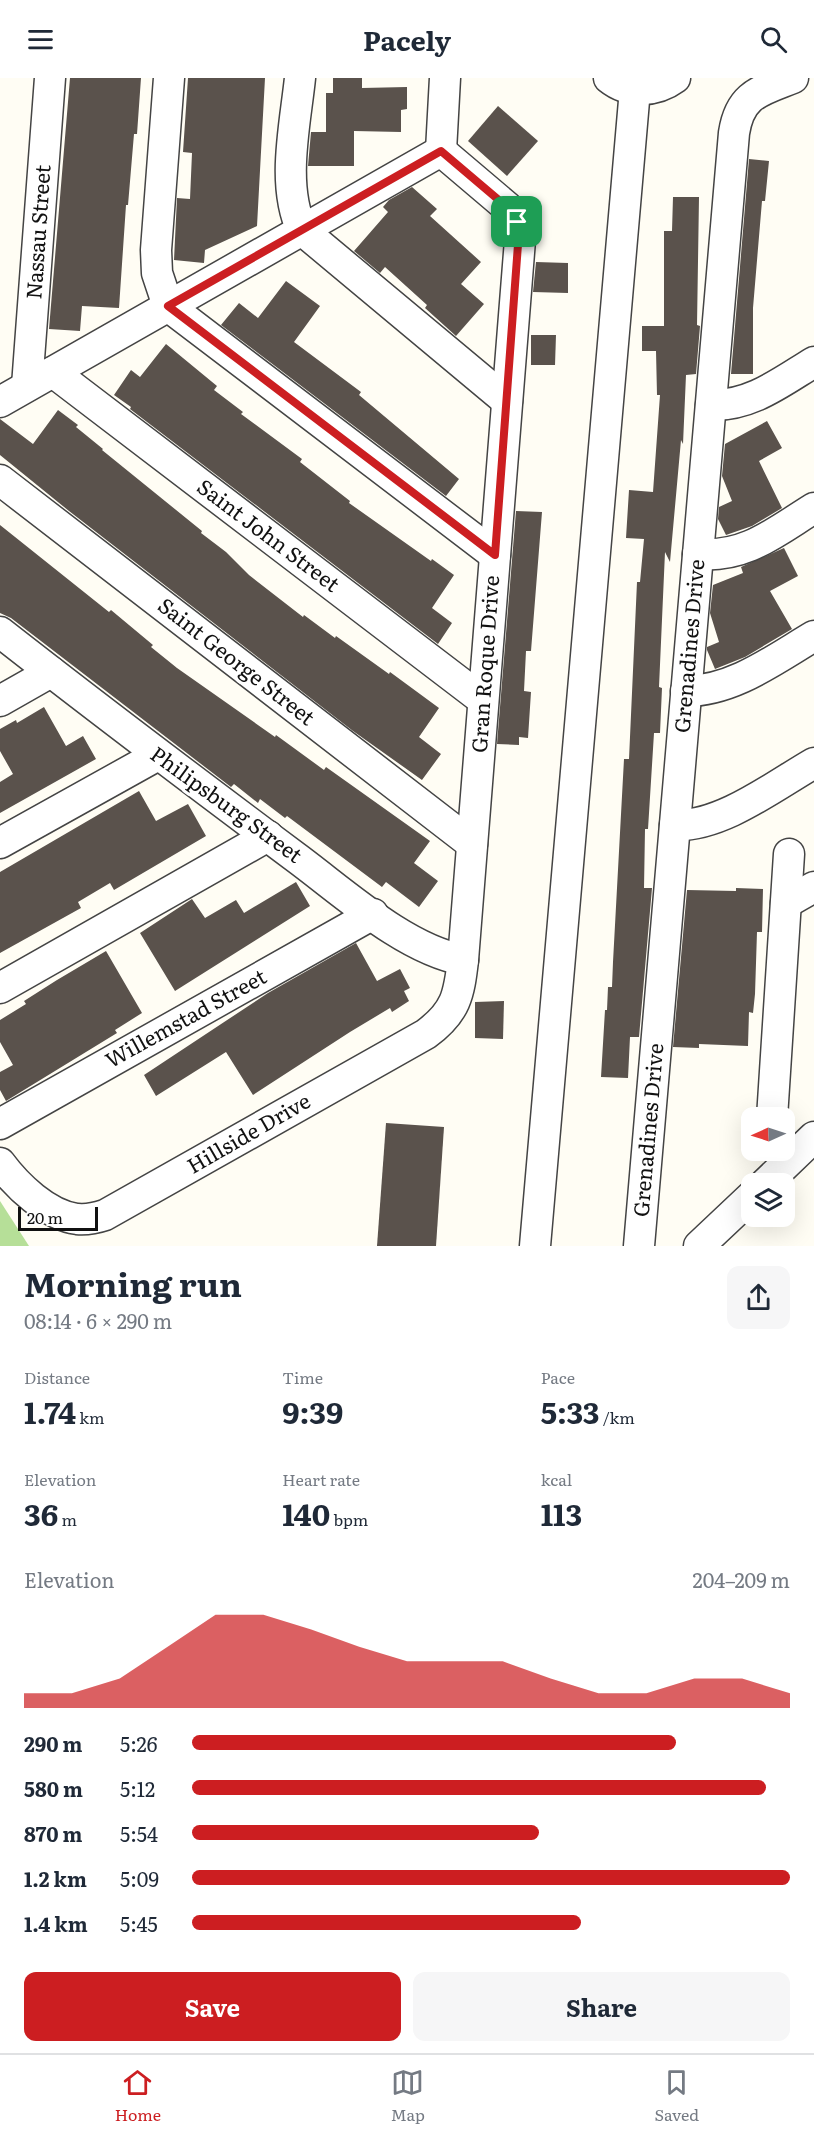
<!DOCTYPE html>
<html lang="en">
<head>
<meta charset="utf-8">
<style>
	:root { --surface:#fff; --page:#f6f6f7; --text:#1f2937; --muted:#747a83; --line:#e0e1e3; --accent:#cc1e21 }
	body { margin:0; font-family:Literata,serif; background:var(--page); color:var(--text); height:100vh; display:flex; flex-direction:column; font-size:22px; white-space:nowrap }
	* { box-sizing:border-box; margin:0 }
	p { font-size:20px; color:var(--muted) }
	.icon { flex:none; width:33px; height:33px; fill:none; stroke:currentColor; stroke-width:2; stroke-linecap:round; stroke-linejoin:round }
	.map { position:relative; height:1168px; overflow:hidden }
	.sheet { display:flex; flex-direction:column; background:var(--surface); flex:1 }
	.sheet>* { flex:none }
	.needle { width:39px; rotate:267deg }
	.fabs { position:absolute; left:741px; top:1029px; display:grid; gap:12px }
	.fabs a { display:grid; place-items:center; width:54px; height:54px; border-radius:12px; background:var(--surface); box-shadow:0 6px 24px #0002; font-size:30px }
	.scale { position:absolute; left:18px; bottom:15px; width:80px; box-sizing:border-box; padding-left:6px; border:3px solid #111; border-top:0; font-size:16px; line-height:21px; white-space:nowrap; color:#111; -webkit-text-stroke:4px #fff; paint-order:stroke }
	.pin { position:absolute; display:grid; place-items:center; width:51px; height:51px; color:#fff; margin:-26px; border-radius:12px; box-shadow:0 3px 9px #0006 }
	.round { display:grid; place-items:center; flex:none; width:63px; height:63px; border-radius:12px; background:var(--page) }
	.head { display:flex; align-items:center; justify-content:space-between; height:102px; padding:0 24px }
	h1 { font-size:33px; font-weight:700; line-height:45px }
	.stats { display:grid; grid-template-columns:repeat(3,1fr); gap:9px; height:102px; padding:6px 24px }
	.stats div { display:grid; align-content:center }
	.stats b { font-size:30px; font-weight:700 }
	.stats small { font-size:16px; font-weight:400 }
	.stats p { font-size:16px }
	.chart { height:168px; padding:12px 24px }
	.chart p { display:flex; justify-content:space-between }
	.chart svg { width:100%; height:108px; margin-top:6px; fill:var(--accent); opacity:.7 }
	.primary-button { display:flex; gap:12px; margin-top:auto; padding:12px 24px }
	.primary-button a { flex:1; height:69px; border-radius:12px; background:var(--accent); color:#fff; font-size:24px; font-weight:700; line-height:69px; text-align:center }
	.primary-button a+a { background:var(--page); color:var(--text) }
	ul { padding:0 24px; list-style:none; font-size:20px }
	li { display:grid; grid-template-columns:96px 72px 1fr; align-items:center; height:45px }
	li i { height:15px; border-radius:8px; background:var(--accent) }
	header { display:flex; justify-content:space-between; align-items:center; height:78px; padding:0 24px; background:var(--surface); font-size:27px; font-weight:700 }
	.tab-bar { display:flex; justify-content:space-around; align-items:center; height:84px; border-top:2px solid var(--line); background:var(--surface); font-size:16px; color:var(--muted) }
	.tab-bar a { display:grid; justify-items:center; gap:3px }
	.tab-bar .current { color:var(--accent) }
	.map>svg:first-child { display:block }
</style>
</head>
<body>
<header><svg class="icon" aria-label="menu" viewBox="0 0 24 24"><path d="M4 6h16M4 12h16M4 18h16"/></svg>Pacely<svg class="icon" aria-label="search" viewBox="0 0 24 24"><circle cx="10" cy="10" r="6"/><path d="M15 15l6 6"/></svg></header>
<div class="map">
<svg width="814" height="1168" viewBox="0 0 814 1168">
	<rect width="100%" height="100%" fill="#fffdf4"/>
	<path fill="#b6df98" d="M0,1123l29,45h-29z"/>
	<g fill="#5a524c">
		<path d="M70,0h71l-4,56h-3l-6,71h-2l-7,103 -37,-2 -2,25 -31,-2z"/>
		<path d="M188,0h77l-8,148 -52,24 -1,13 -30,-3 3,-62 13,1 2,-46 -9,-1z"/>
		<path d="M333,0h29v10l45,-1v22l-6,1v22l-47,-1v35h-46l3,-34h15v-39h7z"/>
		<path d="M498,28l40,35 -31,35 -39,-35z"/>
		<path d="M749,81l20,2 -4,40h-3l-9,107v66h-22z"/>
		<path d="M412,109l25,22 -7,7 51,46 -20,22 23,20 -28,32 -31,-28 2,-3 -42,-38 -5,6 -26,-22 34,-39 -5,-5 6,-7z"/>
		<path d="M673,119h26l-2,128 3,1 -4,48 -10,1 -3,69 -2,-4 -11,122 -5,-10 -6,135 3,1 -2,45h-6l-6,96h-3l-1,59h8l-13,149h-9l-2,41 -27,-1 4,-67h2l1,-23h4l1,-25 11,-203h5l8,-177h3l4,-43 -18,-1 3,-48 24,2 7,-97h-3l-1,-44h-14v-25h22v-95h8z"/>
		<path d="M536,184l32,1v30l-35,-1z"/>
		<path d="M286,203l34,25 -26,36 67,50 -2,3 100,84 -13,17 -225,-171 18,-22 19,15z"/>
		<path d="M531,257h25l-1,30h-24z"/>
		<path d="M166,266l51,42 -3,4 29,22 -2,2 61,45 -2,3 50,39 -1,2 82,58 1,-2 22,16 -22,33 20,15 -14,21 -308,-235 1,-2 -17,-12 17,-25 9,7z"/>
		<path d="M58,332l20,15 -2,2 27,22 -1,1 100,81 -1,2 25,19 23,23 54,42 1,-2 31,23 1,-2 53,38 1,-2 49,36 -20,29 22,17 -19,26 -69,-49 -284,-220 -69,-56v-36l33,25z"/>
		<path d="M767,343l15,27 -23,13 23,47 -30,18 -26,9 -8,-16 1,-12 13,-6 -10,-25 3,-32z"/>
		<path d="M516,433l26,1 -11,139h-5l-2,40 7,1 -3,46 -9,-1v8l-22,-1z"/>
		<path d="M0,447l109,87 2,-2 42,35 -2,2 26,21 98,69 1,-2 48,35 2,-3 104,74 -16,22 24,18 -19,26 -33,-25 -4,5 -95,-71 -2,2 -25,-19 -2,4 -24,-19 -3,3 -220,-169 -11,-5z"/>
		<path d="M784,470l14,28 -28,15 22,38 -47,28 -30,12 -8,-19v-3l12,-5 -9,-29 3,-28 30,-12 -2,-6z"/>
		<path d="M44,629l22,39 17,-10 13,23 -96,54v-31l13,-8 -13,-23v-22l16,-9 1,3z"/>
		<path d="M139,713l17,30 32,-17 18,32 -92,54 -4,-7 -32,19 3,6 -81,45v-81z"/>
		<path d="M296,804l14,24 -135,85 -35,-58 52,-34 13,19 31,-18 8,13z"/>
		<path d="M736,810l27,1 -1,43h-5l-2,62 -2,19 -4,-1 -1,34 -49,-2v4l-26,-1 14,-157 49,1z"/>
		<path d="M356,865l21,38 23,-12 10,19 -6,3 5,10 -17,11 -2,-4 -40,24 -97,63 -27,-43 -70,44 -12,-21 124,-82z"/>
		<path d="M106,873l36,62 -27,17 2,3 -111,68 -6,-11v-18l13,-7 -13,-23v-22l26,-16 -2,-3 33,-21z"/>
		<path d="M504,923l-1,38 -28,-1v-36z"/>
		<path d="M386,1045l58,4 -8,119h-59z"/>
	</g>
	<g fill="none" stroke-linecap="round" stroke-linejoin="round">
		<g stroke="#444" stroke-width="33">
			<g id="minor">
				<path d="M169,0l-13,172 1,23 11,33 327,249"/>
				<path d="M300,0c-5,48 -19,107 2,152l205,171"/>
				<path d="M609,0c20,16 47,14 66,0"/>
				<path d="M441,73l4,-73"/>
				<path d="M53,294l430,328"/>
				<path d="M27,308l23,-308"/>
				<path d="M0,324l441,-251"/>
				<path d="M711,327c40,1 70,-23 103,-43"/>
				<path d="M0,402l472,364"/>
				<path d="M698,476c48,4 77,-22 116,-46"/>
				<path d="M0,554c97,76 195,150 294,224 49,36 110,93 169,104"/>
				<path d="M686,613c47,0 89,-32 128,-55"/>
				<path d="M0,623l51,-29"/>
				<path d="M675,747c46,2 99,-39 139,-62"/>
				<path d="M0,765l158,-88"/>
				<path d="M786,825l28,-16"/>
				<path d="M0,910l268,-152"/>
				<path d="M772,1040l17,-264"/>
				<path d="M0,1046l373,-210"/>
				<path d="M0,1085c17,23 47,52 77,56 10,1 19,-1 28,-4l321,-181c30,-22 33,-39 37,-74l57,-720 -3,-18 -10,-15 -66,-56"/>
				<path d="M765,1106l49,-47"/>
				<path d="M535,1168l100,-1157"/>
				<path d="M639,1168l95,-1113c6,-39 26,-42 59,-55"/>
				<path d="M699,1168l53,-50"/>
			</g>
		</g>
		<use href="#minor" stroke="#fff" stroke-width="30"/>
	</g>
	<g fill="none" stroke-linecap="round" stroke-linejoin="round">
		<g stroke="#fff" stroke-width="12">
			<path id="route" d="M441,73l66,56 7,8 5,16 -24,324 -327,-249z"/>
		</g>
		<use href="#route" stroke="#cc1e21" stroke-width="8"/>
	</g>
	<g text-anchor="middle" stroke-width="6" stroke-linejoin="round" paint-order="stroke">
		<g font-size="21" fill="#111" stroke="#fff">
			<text transform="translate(39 154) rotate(-86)" y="7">Nassau Street</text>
			<text transform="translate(268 458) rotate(37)" y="7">Saint John Street</text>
			<text transform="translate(690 568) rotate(-85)" y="7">Grenadines Drive</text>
			<text transform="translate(236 584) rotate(38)" y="7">Saint George Street</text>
			<text transform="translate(486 586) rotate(-86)" y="7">Gran Roque Drive</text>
			<text transform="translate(226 727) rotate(36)" y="7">Philipsburg Street</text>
			<text transform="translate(186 941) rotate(-29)" y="7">Willemstad Street</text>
			<text transform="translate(649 1052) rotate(-85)" y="7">Grenadines Drive</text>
			<text transform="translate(249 1056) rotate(-30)" y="7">Hillside Drive</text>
		</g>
	</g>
</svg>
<div class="fabs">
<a><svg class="needle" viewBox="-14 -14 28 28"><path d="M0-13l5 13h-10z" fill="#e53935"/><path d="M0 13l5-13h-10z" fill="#747a83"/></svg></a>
<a><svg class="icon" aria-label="layers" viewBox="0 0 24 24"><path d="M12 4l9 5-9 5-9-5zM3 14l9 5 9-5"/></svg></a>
</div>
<div class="scale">20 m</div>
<div class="pin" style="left:517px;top:144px;background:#1e9e55"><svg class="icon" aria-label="arrive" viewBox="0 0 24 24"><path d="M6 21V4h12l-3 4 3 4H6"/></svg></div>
</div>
<section class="sheet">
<div class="head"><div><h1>Morning run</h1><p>08:14 · 6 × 290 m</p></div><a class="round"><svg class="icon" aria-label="share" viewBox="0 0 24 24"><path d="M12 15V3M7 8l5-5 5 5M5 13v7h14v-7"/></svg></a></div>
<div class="stats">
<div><p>Distance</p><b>1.74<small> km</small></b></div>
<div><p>Time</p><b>9:39</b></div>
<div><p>Pace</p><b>5:33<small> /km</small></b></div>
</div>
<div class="stats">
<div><p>Elevation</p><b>36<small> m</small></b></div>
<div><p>Heart rate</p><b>140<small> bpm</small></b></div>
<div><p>kcal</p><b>113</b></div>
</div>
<div class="chart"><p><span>Elevation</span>204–209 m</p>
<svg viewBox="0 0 160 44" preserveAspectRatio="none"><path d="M0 44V38L10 38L20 32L30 19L40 6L50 6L60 12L70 19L80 25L90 25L100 25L110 32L120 38L130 38L140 32L150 32L160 38V44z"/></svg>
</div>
<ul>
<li><b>290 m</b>5:26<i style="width:81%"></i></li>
<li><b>580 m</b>5:12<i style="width:96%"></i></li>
<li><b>870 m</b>5:54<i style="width:58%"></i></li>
<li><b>1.2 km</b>5:09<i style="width:100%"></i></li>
<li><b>1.4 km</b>5:45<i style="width:65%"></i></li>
</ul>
<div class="primary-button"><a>Save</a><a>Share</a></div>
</section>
<nav class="tab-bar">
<a class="current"><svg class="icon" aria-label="home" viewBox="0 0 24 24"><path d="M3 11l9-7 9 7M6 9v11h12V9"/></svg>Home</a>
<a><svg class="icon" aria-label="map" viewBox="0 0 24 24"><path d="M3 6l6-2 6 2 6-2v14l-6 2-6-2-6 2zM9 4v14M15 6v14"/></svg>Map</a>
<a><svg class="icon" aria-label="saved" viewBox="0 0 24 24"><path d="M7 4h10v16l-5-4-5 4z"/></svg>Saved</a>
</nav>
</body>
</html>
